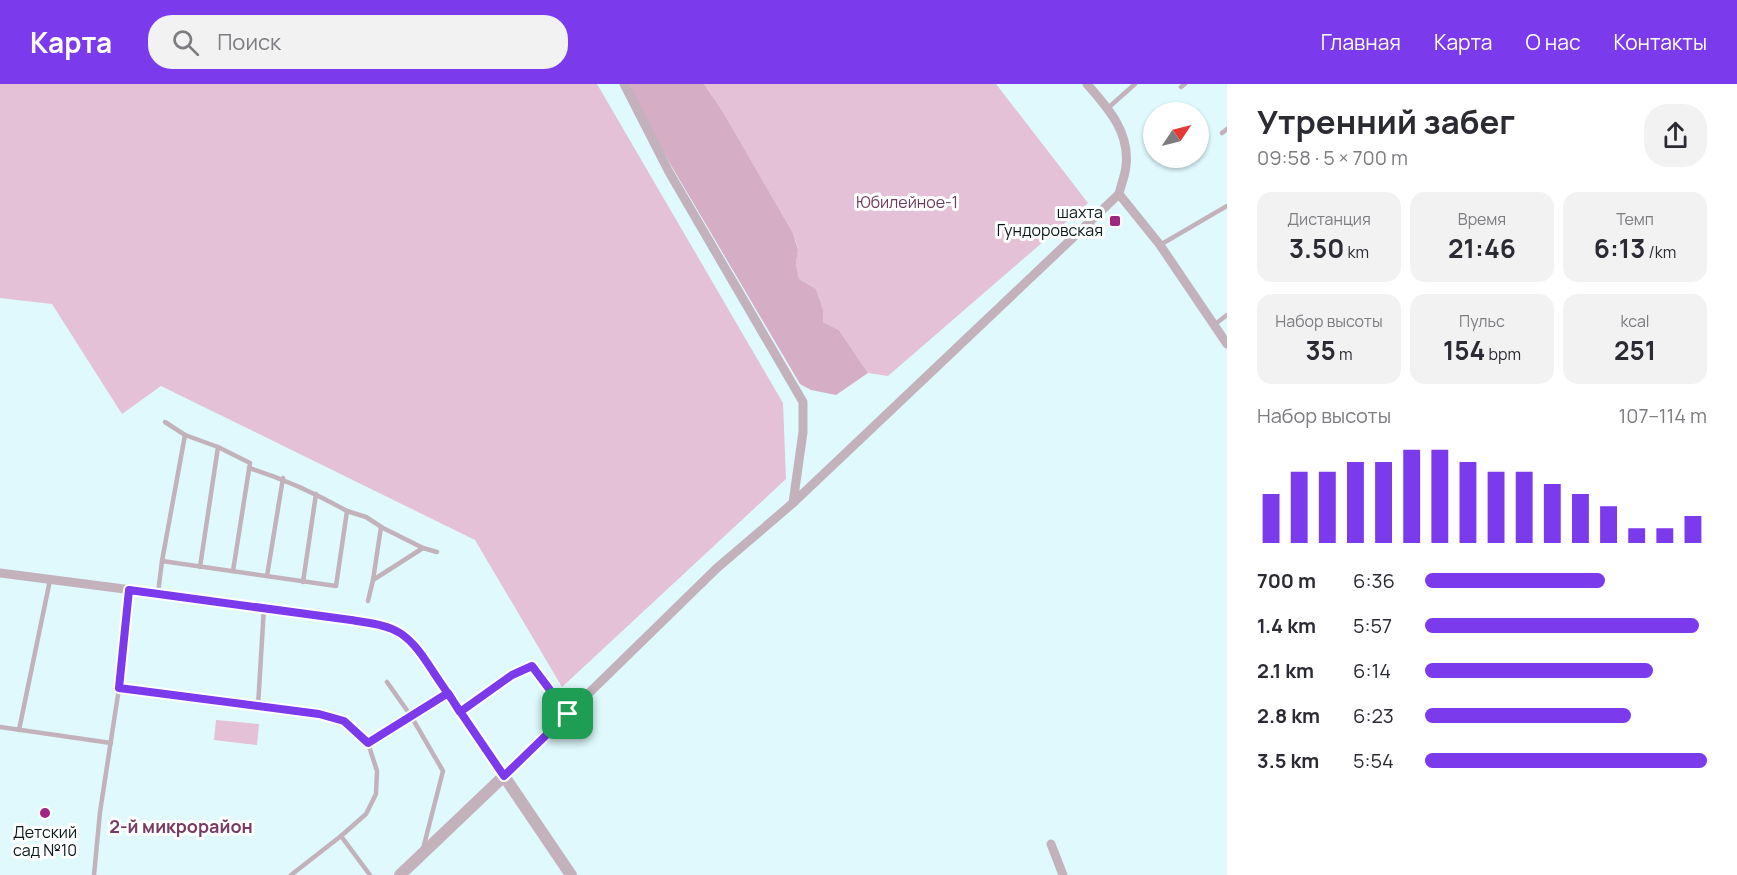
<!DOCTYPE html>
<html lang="ru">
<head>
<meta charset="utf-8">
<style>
	:root { --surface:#fff; --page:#f2f2f3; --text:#2b2b33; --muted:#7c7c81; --accent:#7c3aed }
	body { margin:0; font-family:Manrope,sans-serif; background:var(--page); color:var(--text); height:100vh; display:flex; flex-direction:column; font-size:22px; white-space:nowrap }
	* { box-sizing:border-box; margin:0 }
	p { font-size:20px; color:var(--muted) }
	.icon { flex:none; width:33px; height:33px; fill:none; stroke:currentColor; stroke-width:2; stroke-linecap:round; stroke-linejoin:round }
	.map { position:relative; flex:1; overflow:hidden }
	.panel { display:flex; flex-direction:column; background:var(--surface); width:510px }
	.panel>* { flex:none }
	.needle { width:39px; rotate:55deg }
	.controls { position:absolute; left:1143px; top:18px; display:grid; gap:12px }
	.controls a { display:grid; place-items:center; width:66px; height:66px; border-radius:50%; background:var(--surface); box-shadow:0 2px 4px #0004; font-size:30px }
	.pin { position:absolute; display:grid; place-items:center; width:51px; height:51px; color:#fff; margin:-26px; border-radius:12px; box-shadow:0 3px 9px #0006 }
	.round { display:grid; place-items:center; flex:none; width:63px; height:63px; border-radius:24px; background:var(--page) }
	.overview { display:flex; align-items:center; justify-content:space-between; height:102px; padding:0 30px }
	h1 { font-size:33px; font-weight:700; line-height:45px }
	.stats { display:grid; grid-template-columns:repeat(3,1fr); gap:9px; height:102px; padding:6px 30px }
	.stats div { display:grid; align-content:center; border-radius:15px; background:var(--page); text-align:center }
	.stats b { font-size:26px; font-weight:700 }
	.stats small { font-size:16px; font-weight:400 }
	.stats p { font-size:16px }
	.chart { height:168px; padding:12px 30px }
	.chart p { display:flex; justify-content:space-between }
	.chart svg { width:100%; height:108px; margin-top:6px; stroke:var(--accent); stroke-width:6 }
	ul { padding:0 30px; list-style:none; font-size:20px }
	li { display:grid; grid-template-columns:96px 72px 1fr; align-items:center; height:45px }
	li i { height:15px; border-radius:8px; background:var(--accent) }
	header { display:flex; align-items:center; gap:36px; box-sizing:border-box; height:84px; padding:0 30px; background:var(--accent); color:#fff }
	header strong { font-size:28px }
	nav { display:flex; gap:33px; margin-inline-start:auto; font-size:21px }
	.search { width:420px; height:54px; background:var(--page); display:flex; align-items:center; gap:15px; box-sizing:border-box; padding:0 21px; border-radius:24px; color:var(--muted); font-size:22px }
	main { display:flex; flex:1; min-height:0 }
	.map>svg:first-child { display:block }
</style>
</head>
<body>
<header>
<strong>Карта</strong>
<div class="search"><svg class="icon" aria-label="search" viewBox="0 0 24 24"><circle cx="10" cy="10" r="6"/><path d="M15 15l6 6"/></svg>Поиск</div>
<nav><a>Главная</a><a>Карта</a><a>О нас</a><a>Контакты</a></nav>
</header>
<main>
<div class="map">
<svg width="1227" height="791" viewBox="0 0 1227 791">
	<rect width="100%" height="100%" fill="#dff9fd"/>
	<g fill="#e4c1d6">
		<path d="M0,0h597l186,319 3,76 -224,208 -87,-147 -314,-154 -39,28 -70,-110 -52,-6z"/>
		<path d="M704,0h292l92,119 -200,173 -20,-3 -29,-43 -16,-8v-13l-7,-20 -17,-10 -3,-16 2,-14 -5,-16 -70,-121z"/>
		<path d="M216,636l43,4 -2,21 -43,-5z"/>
	</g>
	<path fill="#d5adc5" d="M628,0h76l19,28 70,121 5,17 -2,13 3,16 17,10 7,20v13l16,8 29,43 -32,22 -25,-5 -11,-6 -135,-229z"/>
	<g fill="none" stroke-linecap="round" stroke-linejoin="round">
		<g stroke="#c3b1bc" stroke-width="4.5">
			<path d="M1181,3l4,-3"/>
			<path d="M1108,24l27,-24"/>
			<path d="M1222,49l5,-4"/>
			<path d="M1160,161l67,-39"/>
			<path d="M1214,241l13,-10"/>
			<path d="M165,338l20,13"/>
			<path d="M218,363l32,16 -17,108"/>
			<path d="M249,384c36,11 66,25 98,43"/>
			<path d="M423,464l14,4"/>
			<path d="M162,477l174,25 11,-75 19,6 17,11 40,20 -50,32 8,-53"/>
			<path d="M267,492l16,-98"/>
			<path d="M303,498l13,-88"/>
			<path d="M158,509l4,-32 23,-126 33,12 -18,120"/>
			<path d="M368,517l5,-21"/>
			<path d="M387,598l24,34 32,55 -20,78"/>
			<path d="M119,604l200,26 25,7 24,22 9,28 -1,23 -10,20 -25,22 -50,39"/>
			<path d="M258,622l6,-99"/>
			<path d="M460,628l52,-37 20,-9 36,48"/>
			<path d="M0,643l111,16"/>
			<path d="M19,646l31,-150"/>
			<path d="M368,659l79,-49"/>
			<path d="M341,752l29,39"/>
			<path d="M94,791l6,-63 19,-124 10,-98"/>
		</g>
		<g stroke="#c3b1bc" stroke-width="9">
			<path d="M624,0l45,88 134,230v30l-10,71"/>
			<path d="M1119,110l41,51 67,99"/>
			<path d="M0,489l264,34 118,19 15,5 15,10 92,135 213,-208 76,-65 326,-309c2,-9 6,-18 7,-28 4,-34 -18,-58 -39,-82"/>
			<path d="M1051,760l12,31"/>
		</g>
		<path stroke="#c3b1bc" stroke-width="12" d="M400,791l104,-99 67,99"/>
	</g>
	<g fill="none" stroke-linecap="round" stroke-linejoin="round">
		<g stroke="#fff" stroke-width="12">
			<path id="route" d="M568,630l-36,-48 -20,9 -52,37 -12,-19 -80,50 -24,-22 -25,-7 -200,-26 10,-98 222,30c16,3 35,4 49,13 17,11 27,30 38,46 22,32 44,65 66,97l64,-62"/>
		</g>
		<use href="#route" stroke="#7c3aed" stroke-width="8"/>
	</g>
	<g fill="#9f277f" stroke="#fff" stroke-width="2">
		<rect x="1109" y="131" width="12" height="12" rx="3"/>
		<circle cx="45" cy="729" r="6"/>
	</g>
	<g text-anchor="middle" stroke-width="6" stroke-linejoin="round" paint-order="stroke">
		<g font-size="16" fill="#6f3b5d" stroke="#fff">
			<text x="907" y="124">Юбилейное-1</text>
		</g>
		<g font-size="16" fill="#09191b" stroke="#fff" text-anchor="end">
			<text x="1103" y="134">шахта<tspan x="1103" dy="18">Гундоровская</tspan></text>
			<text x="45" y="754" text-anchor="middle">Детский<tspan x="45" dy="18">сад №10</tspan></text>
		</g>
		<g font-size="18" font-weight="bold" fill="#773b64" stroke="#fff">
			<text x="181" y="749">2-й микрорайон</text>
		</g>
	</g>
</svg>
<div class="controls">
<a><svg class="needle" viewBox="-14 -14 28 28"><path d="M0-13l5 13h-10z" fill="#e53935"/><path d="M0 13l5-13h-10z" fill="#7c7c81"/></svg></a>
</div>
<div class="pin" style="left:568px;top:630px;background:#1e9e55"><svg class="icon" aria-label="arrive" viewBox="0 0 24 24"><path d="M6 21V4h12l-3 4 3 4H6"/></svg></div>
</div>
<section class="panel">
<div class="overview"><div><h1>Утренний забег</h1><p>09:58 · 5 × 700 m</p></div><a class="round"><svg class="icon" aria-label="share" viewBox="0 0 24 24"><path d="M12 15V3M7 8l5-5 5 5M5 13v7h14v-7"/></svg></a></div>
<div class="stats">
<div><p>Дистанция</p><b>3.50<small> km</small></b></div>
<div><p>Время</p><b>21:46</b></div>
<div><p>Темп</p><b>6:13<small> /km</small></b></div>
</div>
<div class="stats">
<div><p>Набор высоты</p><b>35<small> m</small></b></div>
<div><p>Пульс</p><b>154<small> bpm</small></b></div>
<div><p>kcal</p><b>251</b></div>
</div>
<div class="chart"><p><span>Набор высоты</span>107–114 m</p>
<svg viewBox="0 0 160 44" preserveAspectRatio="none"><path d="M5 44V24M15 44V15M25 44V15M35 44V11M45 44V11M55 44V6M65 44V6M75 44V11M85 44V15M95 44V15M105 44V20M115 44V24M125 44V29M135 44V38M145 44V38M155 44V33"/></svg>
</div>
<ul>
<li><b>700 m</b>6:36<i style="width:64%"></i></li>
<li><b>1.4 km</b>5:57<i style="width:97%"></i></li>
<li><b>2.1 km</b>6:14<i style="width:81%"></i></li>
<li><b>2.8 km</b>6:23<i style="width:73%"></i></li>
<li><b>3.5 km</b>5:54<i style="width:100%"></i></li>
</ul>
</section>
</main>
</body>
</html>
